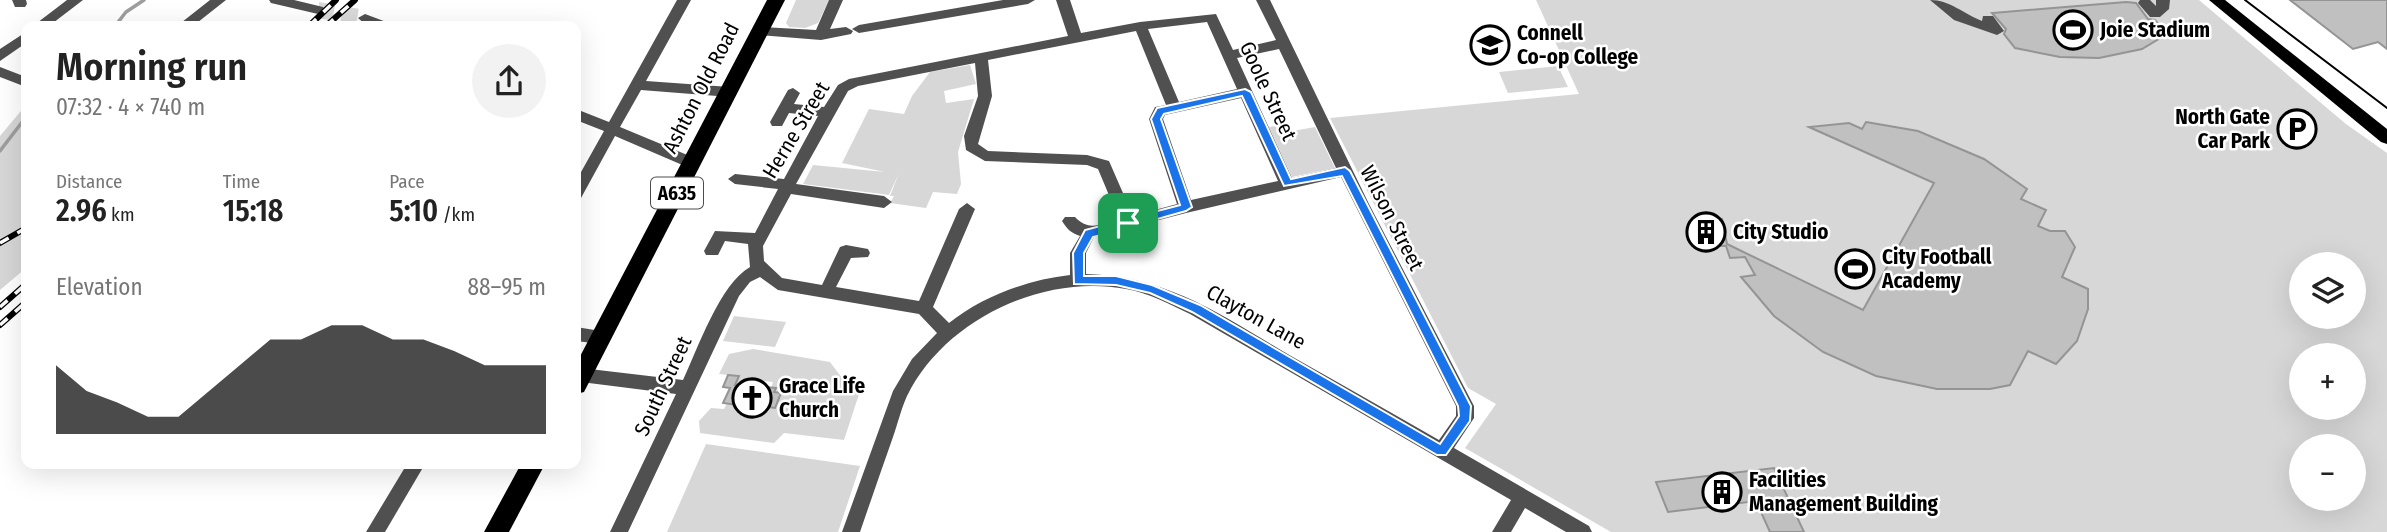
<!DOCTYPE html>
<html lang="en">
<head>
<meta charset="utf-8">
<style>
	:root { --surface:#fff; --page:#f2f2f2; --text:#222; --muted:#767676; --accent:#000 }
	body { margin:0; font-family:"Fira Sans Condensed",sans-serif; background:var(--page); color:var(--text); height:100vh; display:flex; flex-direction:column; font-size:26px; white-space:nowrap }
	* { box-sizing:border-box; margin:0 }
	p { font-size:23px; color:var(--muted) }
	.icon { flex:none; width:38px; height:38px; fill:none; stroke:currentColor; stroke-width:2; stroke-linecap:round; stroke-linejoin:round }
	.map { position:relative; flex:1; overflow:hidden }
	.drawer { position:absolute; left:21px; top:21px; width:560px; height:448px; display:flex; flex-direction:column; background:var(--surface); border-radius:14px; box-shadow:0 7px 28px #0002 }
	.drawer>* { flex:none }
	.buttons { position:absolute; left:2289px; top:252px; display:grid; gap:14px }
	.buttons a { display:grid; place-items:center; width:77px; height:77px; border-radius:50%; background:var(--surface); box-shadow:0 7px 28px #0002; font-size:35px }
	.pin { position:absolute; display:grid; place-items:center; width:60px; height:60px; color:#fff; margin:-30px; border-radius:14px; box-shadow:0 4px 10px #0006 }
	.round { display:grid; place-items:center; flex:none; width:74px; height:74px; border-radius:37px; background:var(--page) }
	.summary { display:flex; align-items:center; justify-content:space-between; height:119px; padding:0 35px }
	h1 { font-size:38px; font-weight:600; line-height:52px }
	.metrics { display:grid; grid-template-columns:repeat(3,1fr); gap:10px; height:119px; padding:7px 35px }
	.metrics div { display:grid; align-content:center }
	.metrics b { font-size:30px; font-weight:600 }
	.metrics small { font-size:19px; font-weight:400 }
	.metrics p { font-size:19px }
	.chart { height:196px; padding:14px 35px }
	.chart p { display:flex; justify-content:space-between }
	.chart svg { width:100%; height:126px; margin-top:7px; fill:var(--accent); opacity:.7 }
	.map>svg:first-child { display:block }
</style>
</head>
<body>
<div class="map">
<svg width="2387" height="532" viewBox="0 0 2387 532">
	<rect width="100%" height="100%" fill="#fff"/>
	<g fill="#d7d7d7" fill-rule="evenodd">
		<path d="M796,0h33l-11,23 -13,5 -16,-1 -3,-4z"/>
		<path d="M1536,0h663l147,124 41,29v379h-776l-146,-84 31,-44 -28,-16 -138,-270 249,-24zM2301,264h53v53h-53zM2301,355h53v53h-53zM2301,446h53v53h-53z"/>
		<path d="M970,65l6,19 -32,7 2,12 28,-4 -16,53 3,32 -4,10 -24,-2 -7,16 -36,-5 4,-7h-4l9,-23 -10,22 -86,-11 10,-19 72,7 -43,-9 27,-54 35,5 8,-18 18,-24z"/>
		<path d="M1558,66l10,21 -60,6 -9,-21z"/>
		<path d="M26,105v163l-26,22v-154z"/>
		<path d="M1290,124l3,7 22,-4 20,41 -43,9 -23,-50z"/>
		<path d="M734,316l52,6 -11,25 -52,-6z"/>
		<path d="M753,349l77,13 15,20 10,1 6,5 -17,52 -60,-7 -10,10 -74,-10 -1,-12 12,-13 13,1 3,-6 26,4 -2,7 9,1 8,-8 7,1 6,-15 -7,-1 1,-3 -4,-1 2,-6 -9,-1 -3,7 -26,-3 3,-9 -19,-2 10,-20z"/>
		<path d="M706,444l154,22 -22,66h-171z"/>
	</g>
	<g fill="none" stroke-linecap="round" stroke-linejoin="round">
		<g stroke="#9e9e9e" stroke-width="3.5">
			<path d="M115,26l11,-14 18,-12"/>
			<path d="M0,151l26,-34"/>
		</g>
	</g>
	<g fill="#c0c0c0" stroke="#949494" stroke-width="2">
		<path d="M2290,0h97v49l-9,-7 -25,7z"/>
		<path d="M2126,2l10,1 12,16 7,1 12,14 -25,15 -43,9 -39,-1 -45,-9 -11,-14 2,-5 -14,-16z"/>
		<path d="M1866,122l52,9 66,28 43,30 -6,10 25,11 -8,16 12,5h15l10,16 -13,30 26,12v20l-11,32 -21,23 -28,-13 -18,34 -20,4h-53l-61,-13 -53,-24 -49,-36 -33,-39 14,-2 -10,-18 -15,1 -4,-12 -27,-1 -6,-27 29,1 5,25 136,66 71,-127 -125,-56 40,-4 13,6z"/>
		<path d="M728,375l11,1 -4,9 41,3 -2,4 7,1 -6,15 -7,-1 -8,8 -10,-1 3,-7 -30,-4 7,-15 -7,-1z"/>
		<path d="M1774,468l30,64h-34l-14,-31 -88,11 -12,-30z"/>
	</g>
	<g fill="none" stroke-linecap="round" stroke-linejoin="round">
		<path stroke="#d9d9d9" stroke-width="16" stroke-dasharray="16 8" stroke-linecap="butt" d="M318,10l47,8"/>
		<g fill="#505050" fill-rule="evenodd">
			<path d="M12,0h14l1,4 -2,3h-10z"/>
			<path d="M67,0h16l-34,26h-16z"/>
			<path d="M210,0h16l-33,26h-16z"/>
			<path d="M269,0h25l29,7 2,3 -7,4 -47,-11z"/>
			<path d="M677,0h14l-45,81 84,6 7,5 -7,5 -89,-7 -21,37 77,32 2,4 -2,4h-10l-72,-31 -34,62 -5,2v-19l28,-50 -28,-11v-11l33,13z"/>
			<path d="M829,0h14l-13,29 16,-2 7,4 -2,3 -30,6 -61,-5 -7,-4 7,-4 56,3z"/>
			<path d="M1003,0h32l-7,4 -169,29 -7,-4 7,-4z"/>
			<path d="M1056,0h14l11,33 59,-11 76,-8 17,36 43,-10 -20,-40h14l99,204 105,202v12l-20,30 135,78 3,6h-26l-41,-24 -14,24h-19l19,-32 -321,-186c-21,-10 -41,-21 -64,-25 -83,-16 -182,31 -219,107 -6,13 -9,27 -14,41 -11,31 -22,63 -33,95h-18l51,-141 19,-32 25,-26 -18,-19 -141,-24 -18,-13 -10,5 -11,14 -111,236h-18l66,-138 -95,-12 -5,-2v-10l5,-2 102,12c15,-32 37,-96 67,-113l-2,-23 -23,-3 -7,14h-12l-2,-4 11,-20 40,2 23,-44 -43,-5 -7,-5 7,-5 49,5 34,-63 -29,-3 -7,13h-10l-2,-4 18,-32 5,-2 7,5 -6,11 30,3 14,-22 11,-6 219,-43zM1207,22l30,67 -58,13 -31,-73zM1136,31l30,74 -11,2 -6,12 28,85 -44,12 -24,-55 -22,-6 -99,-4 -10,-7 14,-48 -4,-36zM1279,49l57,119 -44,10 -55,-120zM975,63l3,33 -14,40 2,14 19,11 102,4 11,4 21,50c-18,5 -30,13 -44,-2h-10l-3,4c5,8 9,12 18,15l-10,17v22c-43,5 -87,21 -121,48l-16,-16 42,-98 -8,-6 -8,6 -40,92 -83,-14 15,-29 17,-1 2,-4 -2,-4 -22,-4 -6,2 -18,38 -40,-7 -18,-17 -1,-15 28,-52 93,14 8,-6 -8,-6 -88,-12 52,-93 10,-5zM1241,98l37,83 -87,19 -28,-81 2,-4zM1341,177l115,229v10l-17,24c-49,-28 -98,-56 -148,-84 -68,-40 -123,-80 -205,-82v-21l8,-16 92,-24z"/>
			<path d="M1930,0c20,0 34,14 52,21l1,-5h10l11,15 -7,4 -43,-15z"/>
			<path d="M2140,0h10l6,6v-6h14l-1,9 -9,8h-10l-12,-14z"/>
			<path d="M365,14l24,9 2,3c-12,1 -24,1 -33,-8z"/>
			<path d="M26,32v11l-26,18v-12z"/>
			<path d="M0,67l26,10v10l-26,-10z"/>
			<path d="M576,327l31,5 2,5 -2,5 -6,2 -25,-3z"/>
			<path d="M407,464h18l-40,68h-19z"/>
		</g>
		<path fill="#000" fill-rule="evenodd" d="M2209,0h16l162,129v15l-6,-2z"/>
		<g fill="#000" fill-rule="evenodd">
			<path d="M767,0h18l-201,392 -8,2v-30z"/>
			<path d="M521,464h24l-36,68h-25z"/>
		</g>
		<path stroke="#000" stroke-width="2" d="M2245,0l142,108"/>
		<g stroke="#000" stroke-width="6">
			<g id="rail">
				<path d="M309,26l27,-26"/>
				<path d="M326,26l29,-26"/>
				<path d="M0,243l26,-15"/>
				<path d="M0,307l26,-23"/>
				<path d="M0,325l26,-23"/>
			</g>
		</g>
		<use href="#rail" stroke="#fff" stroke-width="3.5" stroke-dasharray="10" stroke-linecap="butt"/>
	</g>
	<path fill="#1a73e8" stroke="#fff" stroke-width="2" fill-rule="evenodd" d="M1245,89l6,3 40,87 54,-12 5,4 121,235 -1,15 -24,34h-9l-245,-143 -42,-19 -34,-8 -42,-1 -1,-31 12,-23 95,-25 -29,-86 6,-11zM1242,96l42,90 58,-10 116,230 1,10 -19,28 -240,-139 -48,-20 -36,-9h-32v-23l9,-16 93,-26 6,-4 -31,-88 3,-5z"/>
	<defs>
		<g id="stadium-ring" transform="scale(2.0125)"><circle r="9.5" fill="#fff" stroke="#000" stroke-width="1.5"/><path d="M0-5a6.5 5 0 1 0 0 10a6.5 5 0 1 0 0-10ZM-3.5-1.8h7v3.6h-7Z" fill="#000"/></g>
		<g id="university-ring" transform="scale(2.0125)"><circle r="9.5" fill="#fff" stroke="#000" stroke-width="1.5"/><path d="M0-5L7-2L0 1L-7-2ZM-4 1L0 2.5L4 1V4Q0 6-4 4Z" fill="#000"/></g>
		<g id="parking-ring" transform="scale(2.0125)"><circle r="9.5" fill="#fff" stroke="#000" stroke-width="1.5"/><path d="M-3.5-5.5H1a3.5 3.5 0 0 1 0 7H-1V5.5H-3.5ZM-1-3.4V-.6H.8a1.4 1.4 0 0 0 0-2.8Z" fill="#000"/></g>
		<g id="building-ring" transform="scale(2.0125)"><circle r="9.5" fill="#fff" stroke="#000" stroke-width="1.5"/><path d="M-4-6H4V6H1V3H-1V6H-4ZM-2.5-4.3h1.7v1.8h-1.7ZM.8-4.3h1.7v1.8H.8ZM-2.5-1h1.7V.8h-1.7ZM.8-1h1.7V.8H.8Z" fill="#000"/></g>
		<g id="church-ring" transform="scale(2.0125)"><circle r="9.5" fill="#fff" stroke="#000" stroke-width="1.5"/><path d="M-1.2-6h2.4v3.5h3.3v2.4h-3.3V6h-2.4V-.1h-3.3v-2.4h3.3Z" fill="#000"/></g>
	</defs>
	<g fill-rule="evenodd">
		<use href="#stadium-ring" x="2073" y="30"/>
		<use href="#university-ring" x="1490" y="45"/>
		<use href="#parking-ring" x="2297" y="129"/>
		<use href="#building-ring" x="1706" y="232"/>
		<use href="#stadium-ring" x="1855" y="269"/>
		<use href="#church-ring" x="752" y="398"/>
		<use href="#building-ring" x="1722" y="492"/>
	</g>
	<g text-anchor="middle" stroke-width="5" stroke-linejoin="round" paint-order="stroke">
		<rect fill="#fff" stroke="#4c4c4c" stroke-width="2" x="651" y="177.5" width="52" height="31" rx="5"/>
		<g font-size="19" font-weight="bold" fill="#000">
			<text x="677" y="200">A635</text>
		</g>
		<g font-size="21" font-weight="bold" fill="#000" stroke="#fff" text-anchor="start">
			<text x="2100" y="37">Joie Stadium</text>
			<text x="1517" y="40">Connell<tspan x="1517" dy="24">Co-op College</tspan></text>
			<text x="2270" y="124" text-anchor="end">North Gate<tspan x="2270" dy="24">Car Park</tspan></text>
			<text x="1733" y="239">City Studio</text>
			<text x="1882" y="264">City Football<tspan x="1882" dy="24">Academy</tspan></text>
			<text x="779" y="393">Grace Life<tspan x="779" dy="24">Church</tspan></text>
			<text x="1749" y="487">Facilities<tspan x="1749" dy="24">Management Building</tspan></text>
		</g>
		<g font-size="21" fill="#000" stroke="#fff">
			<text transform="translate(701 88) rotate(-63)" y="7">Ashton Old Road</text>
			<text transform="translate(1268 91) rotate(65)" y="7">Goole Street</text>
			<text transform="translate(796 130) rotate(-59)" y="7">Herne Street</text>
			<text transform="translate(1392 218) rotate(63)" y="7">Wilson Street</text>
			<text transform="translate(1256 317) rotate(29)" y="7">Clayton Lane</text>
			<text transform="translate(663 386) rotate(-65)" y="7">South Street</text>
		</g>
	</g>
</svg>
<div class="buttons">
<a><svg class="icon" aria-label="layers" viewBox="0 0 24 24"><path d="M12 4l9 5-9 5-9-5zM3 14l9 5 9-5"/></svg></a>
<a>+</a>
<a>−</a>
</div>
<div class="pin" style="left:1128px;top:223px;background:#1e9e55"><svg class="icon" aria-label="arrive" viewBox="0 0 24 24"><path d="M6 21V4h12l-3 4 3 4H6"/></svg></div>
<section class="drawer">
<div class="summary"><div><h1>Morning run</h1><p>07:32 · 4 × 740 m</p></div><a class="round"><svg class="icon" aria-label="share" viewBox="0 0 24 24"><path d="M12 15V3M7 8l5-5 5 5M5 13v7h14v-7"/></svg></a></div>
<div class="metrics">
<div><p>Distance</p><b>2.96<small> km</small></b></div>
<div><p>Time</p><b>15:18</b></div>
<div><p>Pace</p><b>5:10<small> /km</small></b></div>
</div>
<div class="chart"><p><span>Elevation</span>88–95 m</p>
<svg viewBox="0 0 160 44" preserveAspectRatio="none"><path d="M0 44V20L10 29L20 33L30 38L40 38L50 29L60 20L70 11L80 11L90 6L100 6L110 11L120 11L130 15L140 20L150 20L160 20V44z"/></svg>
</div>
</section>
</div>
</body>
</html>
